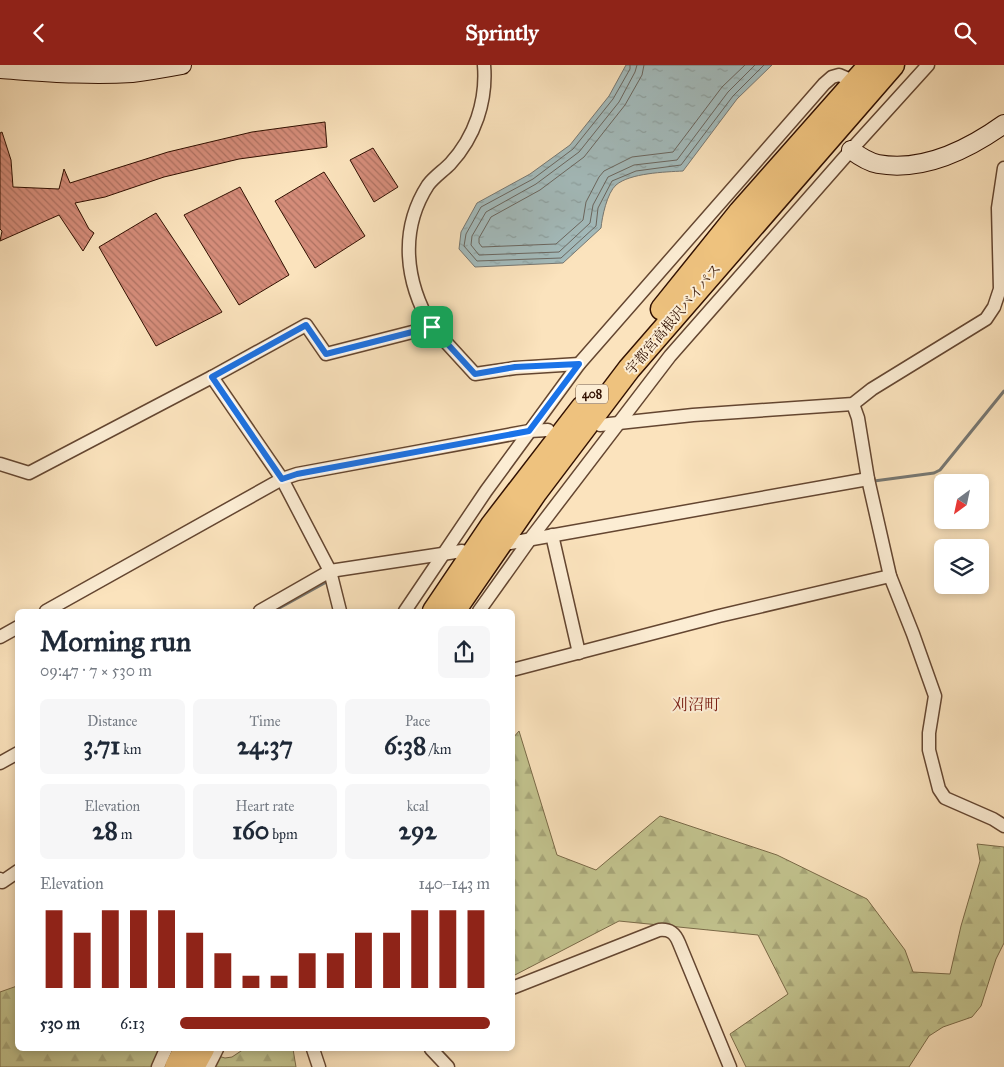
<!DOCTYPE html>
<html lang="en">
<head>
<meta charset="utf-8">
<style>
	:root { --surface:#fff; --page:#f6f6f7; --text:#1f2937; --muted:#747a83; --accent:#8f2418 }
	body { margin:0; font-family:"IM FELL Great Primer","Noto Serif JP",serif; background:var(--page); color:var(--text); height:100vh; display:flex; flex-direction:column; font-size:19px; white-space:nowrap }
	* { box-sizing:border-box; margin:0 }
	p { font-size:16px; color:var(--muted) }
	.icon { flex:none; width:28px; height:28px; fill:none; stroke:currentColor; stroke-width:2; stroke-linecap:round; stroke-linejoin:round }
	.map { position:relative; flex:1; overflow:hidden }
	.details { position:absolute; left:15px; top:544px; width:500px; height:442px; display:flex; flex-direction:column; background:var(--surface); border-radius:8px; box-shadow:0 2px 8px #0003 }
	.details>* { flex:none }
	.needle { width:32px; rotate:213deg }
	.controls { position:absolute; left:934px; top:409px; display:grid; gap:10px }
	.controls a { display:grid; place-items:center; width:55px; height:55px; border-radius:8px; background:var(--surface); box-shadow:0 2px 8px #0003; font-size:25px }
	.pin { position:absolute; display:grid; place-items:center; width:42px; height:42px; color:#fff; margin:-21px; border-radius:10px; box-shadow:0 2px 8px #0006 }
	.round { display:grid; place-items:center; flex:none; width:52px; height:52px; border-radius:8px; background:var(--page) }
	.head { display:flex; align-items:center; justify-content:space-between; height:85px; padding:0 25px }
	h1 { font-size:28px; font-weight:700; line-height:38px }
	.metrics { display:grid; grid-template-columns:repeat(3,1fr); gap:8px; height:85px; padding:5px 25px }
	.metrics div { display:grid; align-content:center; border-radius:8px; background:var(--page); text-align:center }
	.metrics b { font-size:25px; font-weight:700 }
	.metrics small { font-size:14px; font-weight:400 }
	.metrics p { font-size:14px }
	.chart { height:140px; padding:10px 25px }
	.chart p { display:flex; justify-content:space-between }
	.chart svg { width:100%; height:90px; margin-top:5px; stroke:var(--accent); stroke-width:6 }
	ul { padding:0 25px; list-style:none; font-size:16px }
	li { display:grid; grid-template-columns:80px 60px 1fr; align-items:center; height:38px }
	li i { height:12px; border-radius:6px; background:var(--accent) }
	header { display:flex; justify-content:space-between; align-items:center; height:65px; padding:0 25px; background:var(--accent); color:#fff; font-size:22px; font-weight:700 }
	.map>svg:first-child { display:block }
</style>
</head>
<body>
<header><svg class="icon" aria-label="back" viewBox="0 0 24 24"><path d="M15 5l-7 7 7 7"/></svg>Sprintly<svg class="icon" aria-label="search" viewBox="0 0 24 24"><circle cx="10" cy="10" r="6"/><path d="M15 15l6 6"/></svg></header>
<div class="map">
<svg width="1004" height="1002" viewBox="0 0 1004 1002">
	<defs>
		<pattern id="forest-firs" width="22" height="20" patternUnits="userSpaceOnUse" patternTransform="scale(1.25)"><rect width="22" height="20" fill="#c2c38e"/><path d="M5 1l3.5 6h-7zM16 11l3.5 6h-7z" fill="#a7a679"/></pattern>
		<pattern id="water-ripples" width="26" height="14" patternUnits="userSpaceOnUse" patternTransform="scale(1.25)"><rect width="26" height="14" fill="#a3bbbc"/><path d="M2 4q2-2 4 0t4 0M15 11q2-2 4 0t4 0" fill="none" stroke="#8da0a0"/></pattern>
		<pattern id="building-back-hatch" width="6" height="6" patternUnits="userSpaceOnUse" patternTransform="scale(1.25)"><rect width="6" height="6" fill="#d48c79"/><path d="M-1 5l2 2M0 0l6 6M5-1l2 2" fill="none" stroke="#ad7161"/></pattern>
	</defs>
	<rect width="100%" height="100%" fill="#fbe3bd"/>
	<filter id="stains"><feTurbulence type="fractalNoise" baseFrequency=".004" numOctaves="4"/><feColorMatrix values="0 0 0 0 .2 0 0 0 0 .09 0 0 0 0 .02 0 0 0 .5 -.17"/></filter>
	<radialGradient id="worn" r=".72"><stop offset=".6" stop-color="#630" stop-opacity="0"/><stop offset="1" stop-color="#630" stop-opacity=".3"/></radialGradient>
	<g fill="url(#forest-firs)" stroke="#7a6a48">
		<path d="M519,666l38,124 39,15 64,-54 117,39 90,44 38,51 8,22 37,2 11,-48 19,-65 -3,-17 27,3v96l-8,16 -15,47 -9,11 -29,10 -14,9 -20,31h-163l-16,-33 58,-40 -30,-59 -139,-14 -106,55 -1,-237z"/>
		<path d="M17,921l1,63h175l32,9 7,-1 12,-8h49l3,18h-296v-75z"/>
	</g>
	<path fill="url(#water-ripples)" stroke="#767772" d="M626,0h146l-35,34 -54,72c-18,1 -53,2 -67,14 -9,8 -14,32 -15,43l-38,35 -88,4 -16,-18 2,-17 16,-29 53,-29 40,-29 39,-49z"/>
	<g fill="none" stroke-linecap="round" stroke-linejoin="round">
		<g stroke="#6a665f" stroke-width="1">
			<path d="M630,0v4l-17,30 -40,50 -40,30 -52,28 -15,27 -2,12 13,15 84,-3 35,-32 2,-18 14,-27 24,-10 45,-6 52,-69 31,-31"/>
			<path d="M637,0l-2,7 -16,30 -40,50 -43,32 -50,28 -14,24 -1,9 8,10 80,-3 31,-29 3,-18 15,-28 26,-12 43,-5 51,-68 27,-27"/>
			<path d="M644,0l-2,10 -17,30 -41,52 -44,33 -49,27 -12,21v5l3,4 74,-3 27,-24 3,-18 13,-25 5,-6 28,-14 41,-5 49,-65 23,-22"/>
		</g>
		<g stroke="#767772" stroke-width="3">
			<path d="M874,416l60,-8 6,-3 64,-79"/>
			<path d="M274,546l56,-31"/>
		</g>
	</g>
	<g fill="url(#building-back-hatch)" stroke="#321102">
		<path d="M325,57l2,25 -88,12 -75,18 -59,20 -30,6 14,26 5,4 -11,18 -24,-36 -59,26 2,-10 -2,-2v-96l2,-1 9,28 2,27 46,2 5,-20 6,14 98,-31 84,-20z"/>
		<path d="M373,83l25,39 -24,15 -24,-42z"/>
		<path d="M324,107l41,64 -50,32 -40,-67z"/>
		<path d="M240,122l49,88 -50,30 -55,-90z"/>
		<path d="M156,148l66,99 -66,34 -57,-99z"/>
	</g>
	<g fill="none" stroke-linecap="round" stroke-linejoin="round">
		<g stroke="#644631" stroke-width="15">
			<g id="street">
				<path d="M432,262c-27,-45 -33,-97 -4,-142 6,-8 15,-14 22,-21 25,-27 37,-63 34,-99"/>
				<path d="M212,312l70,102 48,92 10,40"/>
				<path d="M853,339l5,14 10,61 22,97 23,58 22,62 -6,37v17l10,39 6,9 48,21 11,7"/>
				<path d="M600,360l93,-10 160,-11 19,-15 114,-70 8,-12 6,-18 -2,-81 6,-40"/>
				<path d="M0,399l29,9 183,-96 94,-52 20,29 106,-27 43,47 40,-6 64,-4"/>
				<path d="M552,470l27,118"/>
				<path d="M510,478l358,-64"/>
				<path d="M46,546l236,-132 15,-5 232,-43 19,-1"/>
				<path d="M260,546l70,-40 132,-20"/>
				<path d="M405,546l81,-120 93,-127 245,-280 8,-7 7,-2 7,3"/>
				<path d="M479,546l52,-73 139,-182 181,-206 77,-85"/>
				<path d="M0,572l18,-10"/>
				<path d="M512,605l207,-54 171,-40"/>
				<path d="M0,698l18,-10"/>
				<path d="M0,814l2,3 16,-11"/>
				<path d="M512,923l147,-58c11,-1 16,3 20,13l51,124"/>
				<path d="M313,984l6,18"/>
				<path d="M431,984l17,18"/>
				<path d="M158,1002l8,-18"/>
				<path d="M208,1002l9,-18"/>
			</g>
		</g>
		<g stroke="#321102" stroke-width="20">
			<g id="secondary">
				<path d="M0,4c44,3 88,7 132,4 17,-2 34,-5 50,-8"/>
				<path d="M851,85c8,6 17,12 27,14 45,8 91,-15 126,-40"/>
			</g>
		</g>
		<g stroke="#321102" stroke-width="25">
			<g id="highway">
				<path d="M662,244l78,-97 130,-147"/>
				<path d="M434,546l58,-86 90,-117"/>
				<path d="M454,546l82,-119 93,-123 264,-304"/>
				<path d="M176,1002l9,-18"/>
				<path d="M193,1002l10,-18"/>
			</g>
		</g>
		<use href="#street" stroke="#fcedd4" stroke-width="12"/>
		<use href="#secondary" stroke="#fcedd4" stroke-width="18"/>
		<use href="#highway" stroke="#eec27e" stroke-width="22"/>
	</g>
	<g fill="none" stroke-linecap="round" stroke-linejoin="round">
		<g stroke="#fff" stroke-width="10">
			<path id="route" d="M306,260l20,29 106,-27 43,47 40,-7 64,-3 -50,67 -232,43 -15,5 -70,-102z"/>
		</g>
		<use href="#route" stroke="#1a73e8" stroke-width="6"/>
	</g>
	<g text-anchor="middle" stroke-width="4" stroke-linejoin="round" paint-order="stroke">
		<rect fill="#fcedd4" stroke="#6f5341" stroke-width="1" x="576" y="319.5" width="32" height="19" rx="4"/>
		<g font-size="12" font-weight="bold" fill="#321102">
			<text x="592" y="333">408</text>
		</g>
		<g font-size="14" fill="#321102" stroke="#fcedd4">
			<text transform="translate(673 254) rotate(-50)" y="5">宇都宮高根沢バイパス</text>
		</g>
		<g font-size="16" fill="#7a1f14" stroke="#fcedd4">
			<text x="696" y="645">刈沼町</text>
		</g>
	</g>
	<rect width="100%" height="100%" filter="url(#stains)"/>
	<rect width="100%" height="100%" fill="url(#worn)"/>
</svg>
<div class="controls">
<a><svg class="needle" viewBox="-14 -14 28 28"><path d="M0-13l5 13h-10z" fill="#e53935"/><path d="M0 13l5-13h-10z" fill="#747a83"/></svg></a>
<a><svg class="icon" aria-label="layers" viewBox="0 0 24 24"><path d="M12 4l9 5-9 5-9-5zM3 14l9 5 9-5"/></svg></a>
</div>
<div class="pin" style="left:432px;top:262px;background:#1e9e55"><svg class="icon" aria-label="arrive" viewBox="0 0 24 24"><path d="M6 21V4h12l-3 4 3 4H6"/></svg></div>
<section class="details">
<div class="head"><div><h1>Morning run</h1><p>09:47 · 7 × 530 m</p></div><a class="round"><svg class="icon" aria-label="share" viewBox="0 0 24 24"><path d="M12 15V3M7 8l5-5 5 5M5 13v7h14v-7"/></svg></a></div>
<div class="metrics">
<div><p>Distance</p><b>3.71<small> km</small></b></div>
<div><p>Time</p><b>24:37</b></div>
<div><p>Pace</p><b>6:38<small> /km</small></b></div>
</div>
<div class="metrics">
<div><p>Elevation</p><b>28<small> m</small></b></div>
<div><p>Heart rate</p><b>160<small> bpm</small></b></div>
<div><p>kcal</p><b>292</b></div>
</div>
<div class="chart"><p><span>Elevation</span>140–143 m</p>
<svg viewBox="0 0 160 44" preserveAspectRatio="none"><path d="M5 44V6M15 44V17M25 44V6M35 44V6M45 44V6M55 44V17M65 44V27M75 44V38M85 44V38M95 44V27M105 44V27M115 44V17M125 44V17M135 44V6M145 44V6M155 44V6"/></svg>
</div>
<ul>
<li><b>530 m</b>6:13<i style="width:100%"></i></li>
</ul>
</section>
</div>
</body>
</html>
